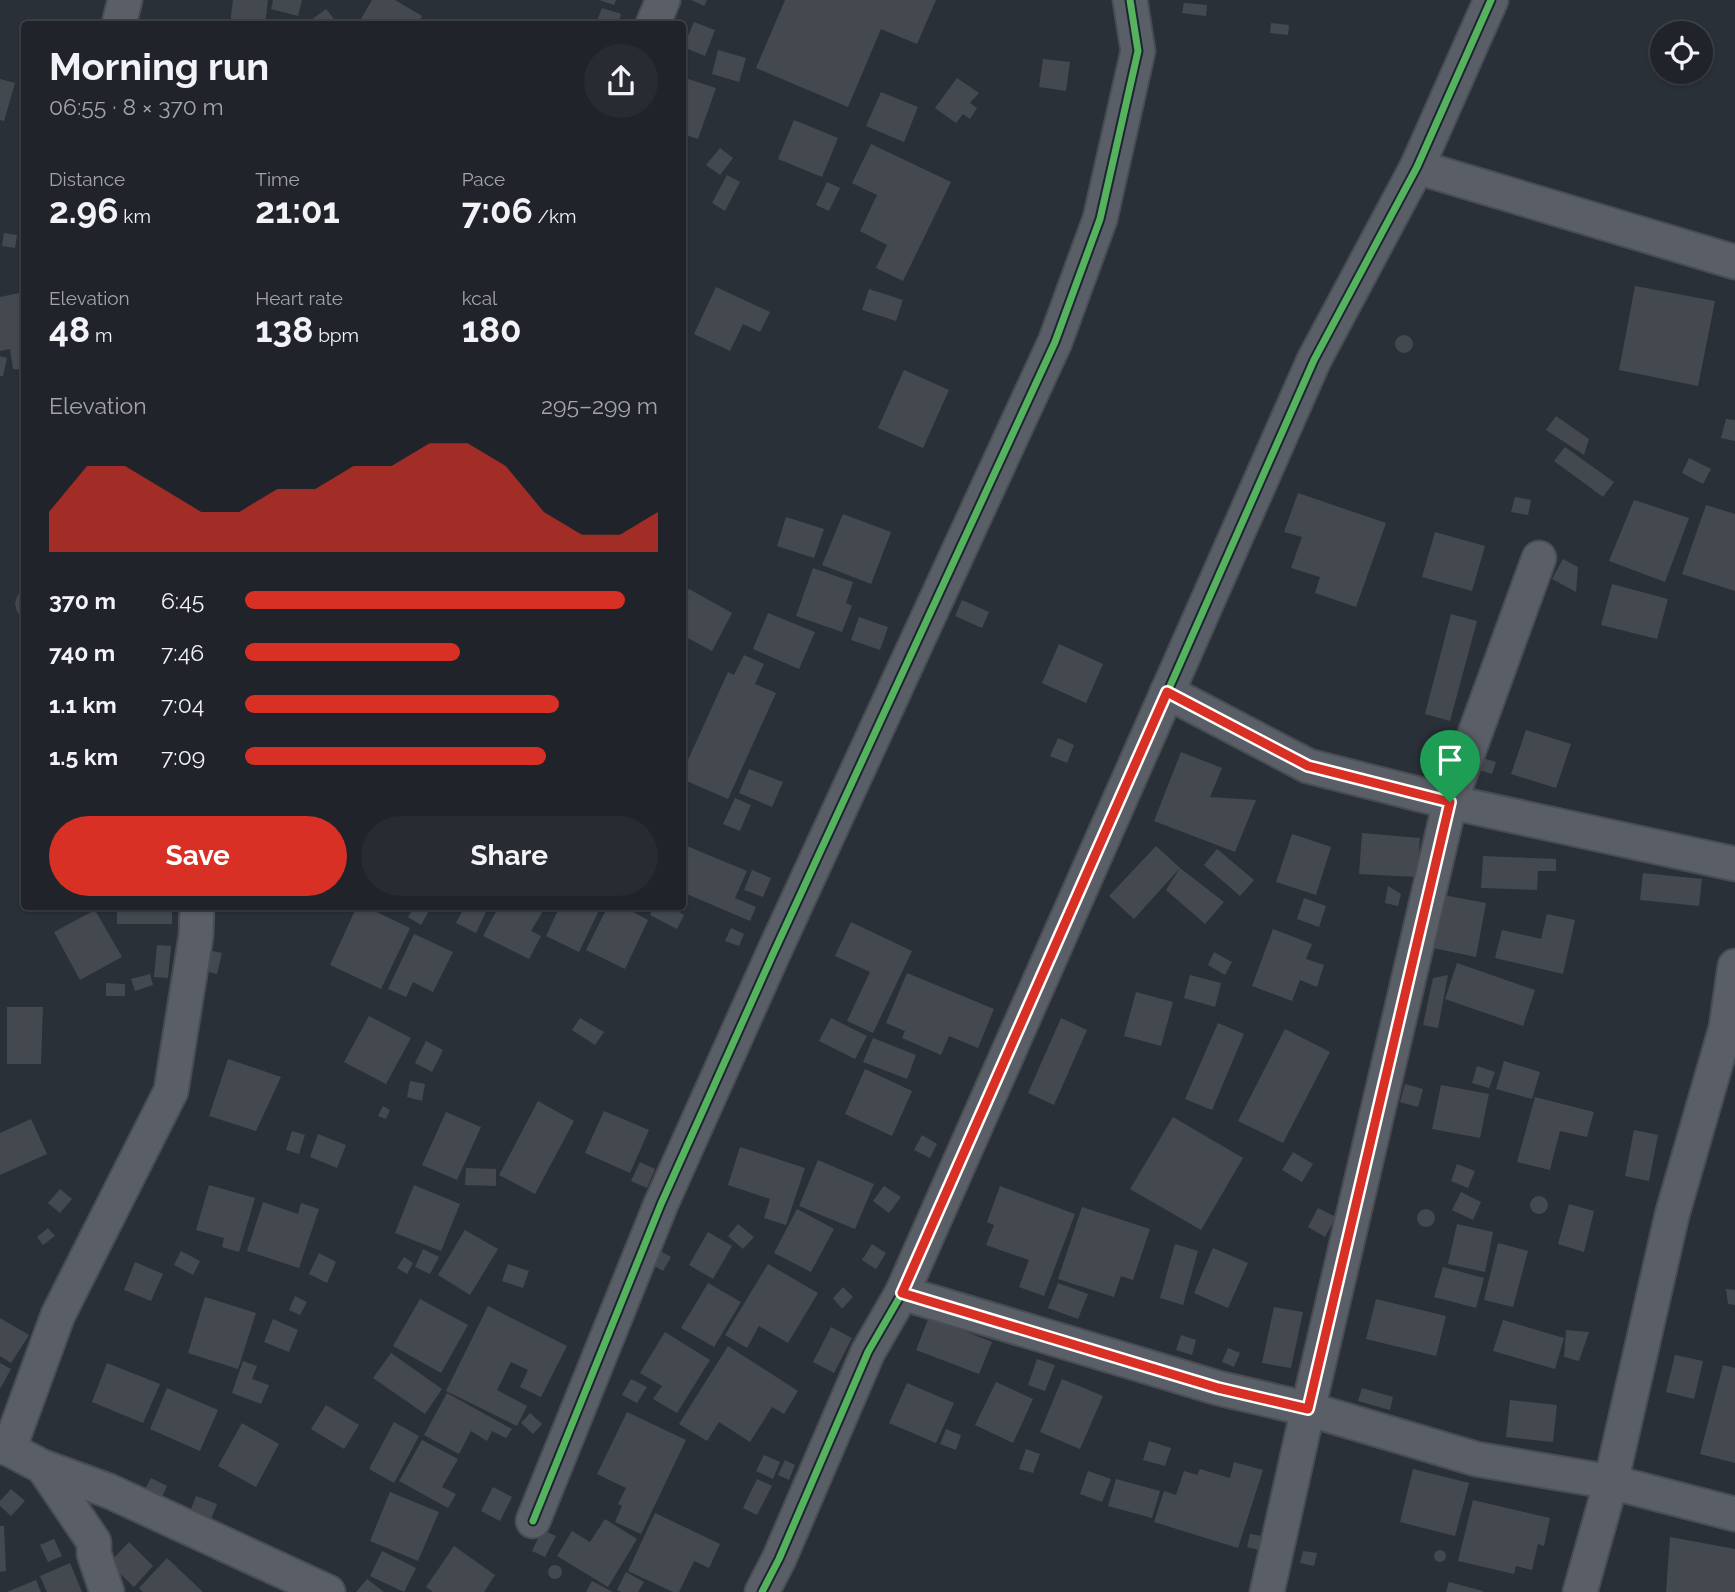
<!DOCTYPE html>
<html lang="en">
<head>
<meta charset="utf-8">
<style>
	:root { --surface:#20242a; --page:#282c32; --text:#f1f3f6; --muted:#a2a4a8; --line:#3d4147; --accent:#d93025 }
	body { margin:0; font-family:Raleway,sans-serif; background:var(--page); color:var(--text); height:100vh; display:flex; flex-direction:column; font-size:26px; white-space:nowrap }
	* { box-sizing:border-box; margin:0 }
	p { font-size:23px; color:var(--muted) }
	.icon { flex:none; width:38px; height:38px; fill:none; stroke:currentColor; stroke-width:2; stroke-linecap:round; stroke-linejoin:round }
	.map { position:relative; flex:1; overflow:hidden }
	.details { position:absolute; left:21px; top:21px; width:665px; height:889px; display:flex; flex-direction:column; background:var(--surface); border-radius:7px; box-shadow:0 2px 5px #0004,0 0 0 2px var(--line) }
	.details>* { flex:none }
	.tools { position:absolute; left:1650px; top:21px; display:grid; gap:14px }
	.tools a { display:grid; place-items:center; width:63px; height:63px; border-radius:50%; background:var(--surface); box-shadow:0 2px 5px #0004,0 0 0 2px var(--line); font-size:35px }
	.pin { position:absolute; display:grid; place-items:center; width:60px; height:60px; color:#fff; margin:-72px -30px; border-radius:50% 50% 50% 0; rotate:-45deg; box-shadow:0 0 7px #0007 }
	.pin .icon { rotate:45deg }
	.round { display:grid; place-items:center; flex:none; width:74px; height:74px; border-radius:37px; background:var(--page) }
	.headline { display:flex; align-items:center; justify-content:space-between; height:119px; padding:0 28px }
	h1 { font-size:38px; font-weight:700; line-height:52px }
	.metrics { display:grid; grid-template-columns:repeat(3,1fr); gap:10px; height:119px; padding:7px 28px }
	.metrics div { display:grid; align-content:center }
	.metrics b { font-size:35px; font-weight:700 }
	.metrics small { font-size:19px; font-weight:400 }
	.metrics p { font-size:19px }
	.chart { height:196px; padding:14px 28px }
	.chart p { display:flex; justify-content:space-between }
	.chart svg { width:100%; height:126px; margin-top:7px; fill:var(--accent); opacity:.7 }
	.button { display:flex; gap:14px; margin-top:auto; padding:14px 28px }
	.button a { flex:1; height:80px; border-radius:42px; background:var(--accent); color:#fff; font-size:28px; font-weight:700; line-height:80px; text-align:center }
	.button a+a { background:var(--page); color:var(--text) }
	ul { padding:0 28px; list-style:none; font-size:23px }
	li { display:grid; grid-template-columns:112px 84px 1fr; align-items:center; height:52px }
	li i { height:18px; border-radius:9px; background:var(--accent) }
	.map>svg:first-child { display:block }
</style>
</head>
<body>
<div class="map">
<svg width="1735" height="1592" viewBox="0 0 1735 1592">
	<rect width="100%" height="100%" fill="#2a3038"/>
	<g fill="#444950">
		<path d="M233,0h35l-3,24h-35z"/>
		<path d="M273,0h29l-4,16 -27,-7z"/>
		<path d="M372,0h23l27,16 -4,8h-60z"/>
		<path d="M599,0h17l-2,5z"/>
		<path d="M691,0h16l-3,6z"/>
		<path d="M785,0h151l-19,44 -36,-15 -33,78 -92,-39z"/>
		<path d="M1184,3l23,2 -1,11 -24,-3z"/>
		<path d="M602,8l19,6 -3,10h-22z"/>
		<path d="M326,9l12,15h-32z"/>
		<path d="M694,22l21,8 -10,26 -22,-9z"/>
		<path d="M1271,23l18,2 -1,10 -18,-2z"/>
		<path d="M718,50l28,8 -7,24 -27,-8z"/>
		<path d="M1043,59l27,3 -4,29 -27,-4z"/>
		<path d="M682,77l34,11 -18,51 -16,-5z"/>
		<path d="M957,78l22,15 -9,10 7,5 -7,11 -7,-5 -7,9 -21,-15z"/>
		<path d="M0,79l15,4 -11,38 -4,-1z"/>
		<path d="M881,92l37,15 -14,35 -38,-16z"/>
		<path d="M794,120l44,18 -16,39 -44,-18z"/>
		<path d="M871,144l80,38 -48,99 -27,-13 11,-23 -27,-14 17,-36 -25,-12z"/>
		<path d="M720,148l13,10 -13,17 -14,-10z"/>
		<path d="M727,175l13,7 -15,29 -13,-8z"/>
		<path d="M827,182l13,6 -11,23 -13,-6z"/>
		<path d="M4,233l13,2 -2,13 -13,-2z"/>
		<path d="M1635,286l80,15 -17,85 -79,-16z"/>
		<path d="M716,287l54,25 -10,20 -17,-8 -13,27 -36,-17z"/>
		<path d="M869,289l34,11 -7,21 -34,-11z"/>
		<path d="M24,292v78l-11,-1 -3,-20 -10,2v-54z"/>
		<circle cx="1404" cy="344" r="9"/>
		<path d="M0,356l7,2 -4,18h-3z"/>
		<path d="M904,370l45,20 -26,58 -45,-20z"/>
		<path d="M1556,416l33,23 -5,16 -38,-25z"/>
		<path d="M1726,419l9,1v21l-14,-3z"/>
		<path d="M1565,447l49,35 -11,15 -49,-36z"/>
		<path d="M1689,458l22,11 -8,15 -21,-11z"/>
		<path d="M1298,493l88,30 -30,84 -41,-14 5,-16 -29,-9 11,-31 -18,-5z"/>
		<path d="M1515,497l16,3 -3,15 -17,-3z"/>
		<path d="M1634,500l55,18 -24,64 -56,-21z"/>
		<path d="M1706,505l29,9v77l-53,-17z"/>
		<path d="M843,514l48,18 -20,52 -49,-19z"/>
		<path d="M786,517l38,12 -10,29 -37,-12z"/>
		<path d="M1435,532l50,14 -13,45 -50,-14z"/>
		<path d="M1563,559l15,8 -2,25 -24,-13z"/>
		<path d="M813,568l40,14 -7,21 6,3 -10,26 -46,-16z"/>
		<path d="M1612,584l56,15 -11,40 -56,-14z"/>
		<path d="M689,589l43,24 -20,38 -30,-16v-35z"/>
		<path d="M24,590v27l-7,-5 -2,-9 3,-9z"/>
		<path d="M962,600l27,12 -7,16 -27,-12z"/>
		<path d="M768,613l47,19 -16,37 -46,-20z"/>
		<path d="M1451,614l26,7 -27,100 -25,-7z"/>
		<path d="M859,617l29,10 -8,23 -29,-10z"/>
		<path d="M1059,644l44,20 -17,39 -44,-20z"/>
		<path d="M744,655l20,9 -9,20 21,9 -48,106 -46,-20v-6l46,-101 6,3z"/>
		<path d="M1526,730l45,14 -15,44 -45,-14z"/>
		<path d="M1058,738l16,7 -7,18 -17,-7z"/>
		<path d="M1181,752l41,16 -12,29 46,3 -21,52 -81,-31z"/>
		<path d="M1483,758l13,4 -4,12 -13,-4z"/>
		<path d="M749,769l34,13 -11,25 -33,-14z"/>
		<path d="M735,798l16,7 -11,26 -17,-7z"/>
		<path d="M1362,833l58,5 -3,39 -58,-3z"/>
		<path d="M1292,834l39,13 -15,48 -40,-13z"/>
		<path d="M682,844l65,27 -12,27 21,9 -6,14 -68,-29z"/>
		<path d="M1156,846l24,22 -46,51 -25,-23z"/>
		<path d="M1217,849l37,31 -14,16 -36,-31z"/>
		<path d="M1483,856l73,3v12h-18l-1,19 -56,-2z"/>
		<path d="M1180,868l44,34 -19,22 -39,-34z"/>
		<path d="M752,870l19,8 -8,19 -19,-7z"/>
		<path d="M1643,873l59,6 -3,27 -59,-6z"/>
		<path d="M1388,886l13,8 -3,12 -13,-3z"/>
		<path d="M1443,895l43,8 -10,54 -43,-9z"/>
		<path d="M1304,898l22,8 -7,21 -22,-8z"/>
		<rect x="117" y="906" width="55" height="18"/>
		<path d="M357,906h7l46,22 -29,61 -51,-24z"/>
		<path d="M415,906h6l8,5 -8,14 -13,-8z"/>
		<path d="M465,906h15l7,4 -11,23 -20,-10z"/>
		<path d="M499,906h36l8,5 -12,20 10,5 -12,23 -46,-23z"/>
		<path d="M560,906h41l-22,46 -33,-16z"/>
		<path d="M608,906h14l26,14 -23,49 -39,-19z"/>
		<path d="M654,906h14l16,9 -7,14 -27,-14z"/>
		<path d="M95,910l27,47 -42,23 -26,-48z"/>
		<path d="M1547,914l28,6 -12,54 -68,-16 7,-28 39,9z"/>
		<path d="M851,922l61,29 -39,82 -26,-12 23,-49 -35,-16z"/>
		<path d="M731,928l13,6 -5,12 -14,-5z"/>
		<path d="M1273,929l39,15 -6,15 18,6 -7,22 -17,-7 -8,21 -40,-15z"/>
		<path d="M414,934l39,18 -20,40 -20,-10 -7,15 -18,-8z"/>
		<path d="M157,945l14,1 -3,32 -14,-1z"/>
		<path d="M203,949l19,4 -5,21 -19,-5z"/>
		<path d="M1214,952l18,10 -7,13 -17,-10z"/>
		<path d="M1457,963l78,27 -12,36 -78,-27z"/>
		<path d="M907,973l87,36 -16,39 -29,-12 -8,19 -39,-17 3,-7 -19,-8z"/>
		<path d="M150,974l3,11 -18,6 -4,-12z"/>
		<path d="M1190,975l31,8 -6,24 -31,-9z"/>
		<path d="M1448,975l-10,53 -15,-3 10,-47z"/>
		<path d="M106,983l19,1v12h-19z"/>
		<path d="M1136,992l37,10 -12,44 -37,-10z"/>
		<path d="M7,1007h36l-2,57h-34z"/>
		<path d="M369,1016l42,22 -25,46 -42,-22z"/>
		<path d="M580,1018l24,14 -9,13 -23,-15z"/>
		<path d="M831,1018l36,18 -12,23 -36,-18z"/>
		<path d="M1061,1018l26,12 -33,75 -26,-12z"/>
		<path d="M1218,1023l26,11 -32,76 -27,-11z"/>
		<path d="M1285,1029l45,23 -47,91 -45,-22z"/>
		<path d="M873,1038l43,17 -9,24 -44,-17z"/>
		<path d="M426,1041l17,9 -11,22 -17,-9z"/>
		<path d="M228,1059l53,18 -25,54 -47,-15z"/>
		<path d="M1504,1061l36,11 -8,27 -36,-10z"/>
		<path d="M1477,1066l18,6 -6,16 -17,-5z"/>
		<path d="M865,1069l47,22 -20,45 -47,-22z"/>
		<path d="M410,1081l15,3 -3,17 -15,-4z"/>
		<path d="M1405,1084l18,5 -5,18 -18,-5z"/>
		<path d="M1441,1085l48,9 -9,44 -48,-9z"/>
		<path d="M1535,1097l59,15 -7,25 -27,-6 -10,39 -33,-8z"/>
		<path d="M538,1101l36,20 -39,73 -36,-19z"/>
		<path d="M383,1106l7,4 -4,9 -8,-3z"/>
		<path d="M604,1111l45,19 -19,43 -45,-20z"/>
		<path d="M446,1112l35,15 -24,53 -35,-15z"/>
		<path d="M1173,1117l70,41 -42,72 -71,-41z"/>
		<path d="M31,1119l16,35 -47,21v-42z"/>
		<path d="M1634,1130l24,5 -9,46 -24,-5z"/>
		<path d="M292,1131l13,4 -6,19 -13,-4z"/>
		<path d="M318,1134l28,11 -9,23 -27,-11z"/>
		<path d="M922,1135l15,9 -7,14 -16,-8z"/>
		<path d="M740,1147l65,21 -19,57 -22,-7 6,-19 -42,-14z"/>
		<path d="M1293,1152l20,12 -11,18 -20,-12z"/>
		<path d="M818,1160l56,24 -19,45 -56,-23z"/>
		<path d="M640,1162l15,7 -8,19 -16,-7z"/>
		<path d="M1457,1164l18,7 -7,17 -17,-7z"/>
		<path d="M466,1168l30,1v17l-31,-1z"/>
		<path d="M209,1185l46,13 -16,54 -17,-5 2,-9 -28,-8z"/>
		<path d="M414,1185l46,19 -19,47 -46,-18z"/>
		<path d="M884,1186l17,11 -12,16 -16,-12z"/>
		<path d="M1000,1186l75,28 -31,82 -25,-9 10,-27 -43,-15 8,-20 -7,-3z"/>
		<path d="M60,1189l12,10 -12,14 -12,-10z"/>
		<path d="M1461,1192l20,10 -8,18 -21,-10z"/>
		<circle cx="1539" cy="1205" r="9"/>
		<path d="M263,1202l35,12 3,-11 18,6 -20,59 -52,-17z"/>
		<path d="M1569,1204l25,7 -10,41 -26,-8z"/>
		<path d="M1082,1207l68,22 -17,51 -12,-4 -7,21 -56,-18z"/>
		<path d="M1318,1208l18,9 -11,20 -17,-10z"/>
		<path d="M797,1209l37,20 -23,43 -37,-19z"/>
		<circle cx="1426" cy="1218" r="9"/>
		<path d="M738,1224l16,13 -11,12 -15,-13z"/>
		<path d="M1457,1224l36,8 -8,40 -37,-8z"/>
		<path d="M48,1228l7,8 -12,9 -6,-8z"/>
		<path d="M465,1230l33,19 -28,46 -32,-20z"/>
		<path d="M708,1232l24,14 -19,33 -24,-14z"/>
		<path d="M1498,1243l30,8 -15,56 -29,-7z"/>
		<path d="M872,1244l14,9 -10,16 -14,-9z"/>
		<path d="M1175,1244l23,7 -15,54 -23,-7z"/>
		<path d="M1213,1248l35,15 -20,45 -34,-15z"/>
		<path d="M423,1249l16,8 -9,17 -15,-7z"/>
		<path d="M659,1250l12,7 -8,14 -12,-7z"/>
		<path d="M181,1251l19,10 -7,14 -19,-10z"/>
		<path d="M319,1253l17,9 -9,21 -18,-9z"/>
		<path d="M404,1257l9,6 -6,11 -10,-6z"/>
		<path d="M135,1262l28,12 -12,27 -27,-11z"/>
		<path d="M508,1264l21,7 -6,17 -21,-7z"/>
		<path d="M768,1264l50,29 -30,50 -29,-17 -12,22 -22,-13z"/>
		<path d="M1443,1267l41,11 -8,30 -42,-11z"/>
		<path d="M708,1283l33,19 -27,45 -33,-19z"/>
		<path d="M1058,1283l30,11 -10,25 -30,-11z"/>
		<path d="M843,1287l10,10 -11,12 -9,-11z"/>
		<path d="M1726,1289l9,1v15l-7,-1z"/>
		<path d="M295,1296l12,6 -7,13 -11,-5z"/>
		<path d="M205,1297l51,16 -18,56 -50,-16z"/>
		<path d="M420,1299l48,26 -27,48 -48,-27z"/>
		<path d="M1376,1299l70,17 -10,40 -70,-17z"/>
		<path d="M488,1306l79,40 -26,51 -21,-10 8,-17 -17,-8 -14,28 30,16 -10,20 -71,-35z"/>
		<path d="M1274,1307l29,5 -12,56 -29,-5z"/>
		<path d="M929,1317l63,25 -13,32 -63,-24z"/>
		<path d="M0,1318l29,17 -18,28 -11,-7z"/>
		<path d="M273,1319l25,11 -9,22 -25,-10z"/>
		<path d="M1503,1320l61,18 -9,31 -62,-18z"/>
		<path d="M831,1327l21,11 -18,35 -21,-11z"/>
		<path d="M1566,1330l23,2 -10,29 -15,-4z"/>
		<path d="M665,1332l45,28 -33,53 -24,-14 9,-13 -22,-13z"/>
		<path d="M1181,1335l15,5 -4,15 -16,-5z"/>
		<path d="M728,1346l70,45 -14,23 -12,-7 -22,35 -31,-20 -12,19 -28,-17z"/>
		<path d="M1228,1348l12,5 -6,14 -12,-5z"/>
		<path d="M391,1353l51,36 -17,25 -52,-36z"/>
		<path d="M1675,1355l28,6 -9,38 -28,-7z"/>
		<path d="M1037,1359l18,6 -10,26 -17,-6z"/>
		<path d="M243,1361l14,5 -5,13 17,6 -8,19 -29,-11z"/>
		<path d="M0,1363l11,6 -11,20z"/>
		<path d="M107,1363l53,21 -17,39 -51,-21z"/>
		<path d="M1723,1365l12,3v95l-35,-9z"/>
		<path d="M631,1379l16,8 -10,16 -15,-8z"/>
		<path d="M1062,1379l41,17 -23,53 -40,-17z"/>
		<path d="M996,1382l37,17 -20,44 -38,-18z"/>
		<path d="M907,1383l47,20 -18,40 -47,-20z"/>
		<path d="M167,1388l51,22 -18,41 -50,-22z"/>
		<path d="M1362,1388l31,9 -3,13 -32,-9z"/>
		<path d="M447,1393l65,36 -6,9 -14,-7 -5,10 -16,-10 -12,23 -35,-19z"/>
		<path d="M1510,1400l47,5 -4,37 -47,-5z"/>
		<path d="M326,1405l33,20 -15,24 -33,-20z"/>
		<path d="M627,1412l59,28 -45,94 -26,-12 7,-16 -4,-2 8,-16 -29,-14z"/>
		<path d="M530,1413l12,11 -9,10 -12,-11z"/>
		<path d="M394,1422l25,14 -25,47 -25,-14z"/>
		<path d="M242,1423l37,21 -23,43 -38,-21z"/>
		<path d="M946,1429l15,6 -5,15 -16,-6z"/>
		<path d="M422,1440l36,19 -16,28 14,7 -8,14 -49,-27z"/>
		<path d="M1149,1441l22,7 -6,18 -22,-6z"/>
		<path d="M1026,1449l14,5 -7,19 -14,-4z"/>
		<path d="M764,1455l16,7 -7,17 -17,-8z"/>
		<path d="M785,1460l10,5 -6,15 -11,-5z"/>
		<path d="M1234,1462l29,8 -25,78 -84,-26 10,-31 12,4 8,-24 13,4 3,-6 30,9z"/>
		<path d="M1413,1469l56,14 -14,53 -55,-14z"/>
		<path d="M1088,1471l23,8 -9,23 -22,-8z"/>
		<path d="M151,1478l16,8 -7,16 -17,-9z"/>
		<path d="M757,1479l15,7 -15,29 -14,-7z"/>
		<path d="M1116,1479l44,12 -8,27 -44,-12z"/>
		<path d="M493,1487l19,10 -12,24 -19,-10z"/>
		<path d="M11,1489l14,12 -14,15 -11,-10v-5z"/>
		<path d="M390,1492l49,20 -21,49 -48,-20z"/>
		<path d="M196,1496l21,8 -8,21 -21,-8z"/>
		<path d="M1473,1500l77,18 -6,28 -6,-2 -6,26 -16,-4 -2,8 -56,-13z"/>
		<path d="M655,1513l65,31 -11,24 -15,-7 -15,31h-6l-45,-21z"/>
		<path d="M605,1519l32,20 -29,48 -51,-31 15,-25 18,11z"/>
		<path d="M0,1526h4l2,45 -6,1z"/>
		<path d="M542,1530l14,6 -11,21 -13,-6z"/>
		<path d="M1250,1534l12,2 -3,14 -12,-3z"/>
		<path d="M1670,1537l65,12v43h-69z"/>
		<path d="M54,1539l8,17 -14,6 -8,-17z"/>
		<path d="M129,1542l24,24 -19,21 -25,-24z"/>
		<path d="M454,1546l41,29 -11,17h-51l-7,-5z"/>
		<circle cx="1440" cy="1556" r="6"/>
		<path d="M382,1551l34,17 -12,24 -34,-16z"/>
		<path d="M1303,1551l14,2 -3,13 -14,-3z"/>
		<path d="M167,1558l36,34h-60l-4,-4z"/>
		<path d="M70,1563l12,29h-35l-7,-16z"/>
		<circle cx="555" cy="1572" r="7"/>
		<path d="M626,1572l18,10 -6,10h-17l-4,-2z"/>
		<path d="M367,1579l17,13h-28z"/>
		<path d="M36,1580l5,12h-34z"/>
		<path d="M592,1581l21,11h-27z"/>
		<path d="M1449,1582l34,9v1h-37z"/>
	</g>
	<g fill="none" stroke-linecap="round" stroke-linejoin="round">
		<g stroke="#484c53" stroke-width="37">
			<g id="minor">
				<path d="M119,24l6,-24"/>
				<path d="M653,24l10,-24"/>
				<path d="M1417,167l318,95"/>
				<path d="M1167,692l141,74 142,36 89,-244"/>
				<path d="M902,1293l316,95 90,21 168,50 135,23 124,32"/>
				<path d="M0,1446l9,3 34,18 66,24 219,101"/>
				<path d="M9,1449l49,-134 113,-224 25,-155 1,-30"/>
				<path d="M43,1467l51,75v12l13,38"/>
				<path d="M533,1521l128,-317 112,-250 282,-612 45,-123 38,-168 -8,-51"/>
				<path d="M762,1592l17,-33 89,-207 34,-59 412,-933 103,-193 74,-167"/>
				<path d="M1267,1592l41,-183 142,-607 285,62"/>
				<path d="M1580,1592l31,-110 61,-267 54,-187 9,-62"/>
			</g>
		</g>
		<use href="#minor" stroke="#5a5e66" stroke-width="33"/>
		<g stroke="#1d2633" stroke-width="11">
			<g id="cycleway">
				<path d="M533,1521l128,-317 112,-250 282,-612 45,-123 38,-168 -8,-51"/>
				<path d="M762,1592l17,-33 89,-207 34,-59 412,-933 103,-193 74,-167"/>
			</g>
		</g>
		<use href="#cycleway" stroke="#56b35d" stroke-width="7"/>
	</g>
	<g fill="none" stroke-linecap="round" stroke-linejoin="round">
		<g stroke="#fff" stroke-width="14">
			<path id="route" d="M1167,692l141,74 142,36 -142,607 -90,-21 -316,-95z"/>
		</g>
		<use href="#route" stroke="#d93025" stroke-width="9"/>
	</g>
</svg>
<div class="tools">
<a><svg class="icon" aria-label="locate" viewBox="0 0 24 24"><circle cx="12" cy="12" r="6"/><path d="M12 2v4M12 18v4M2 12h4M18 12h4"/></svg></a>
</div>
<div class="pin" style="left:1450px;top:802px;background:#1e9e55"><svg class="icon" aria-label="arrive" viewBox="0 0 24 24"><path d="M6 21V4h12l-3 4 3 4H6"/></svg></div>
<section class="details">
<div class="headline"><div><h1>Morning run</h1><p>06:55 · 8 × 370 m</p></div><a class="round"><svg class="icon" aria-label="share" viewBox="0 0 24 24"><path d="M12 15V3M7 8l5-5 5 5M5 13v7h14v-7"/></svg></a></div>
<div class="metrics">
<div><p>Distance</p><b>2.96<small> km</small></b></div>
<div><p>Time</p><b>21:01</b></div>
<div><p>Pace</p><b>7:06<small> /km</small></b></div>
</div>
<div class="metrics">
<div><p>Elevation</p><b>48<small> m</small></b></div>
<div><p>Heart rate</p><b>138<small> bpm</small></b></div>
<div><p>kcal</p><b>180</b></div>
</div>
<div class="chart"><p><span>Elevation</span>295–299 m</p>
<svg viewBox="0 0 160 44" preserveAspectRatio="none"><path d="M0 44V30L10 14L20 14L30 22L40 30L50 30L60 22L70 22L80 14L90 14L100 6L110 6L120 14L130 30L140 38L150 38L160 30V44z"/></svg>
</div>
<ul>
<li><b>370 m</b>6:45<i style="width:92%"></i></li>
<li><b>740 m</b>7:46<i style="width:52%"></i></li>
<li><b>1.1 km</b>7:04<i style="width:76%"></i></li>
<li><b>1.5 km</b>7:09<i style="width:73%"></i></li>
</ul>
<div class="button"><a>Save</a><a>Share</a></div>
</section>
</div>
</body>
</html>
